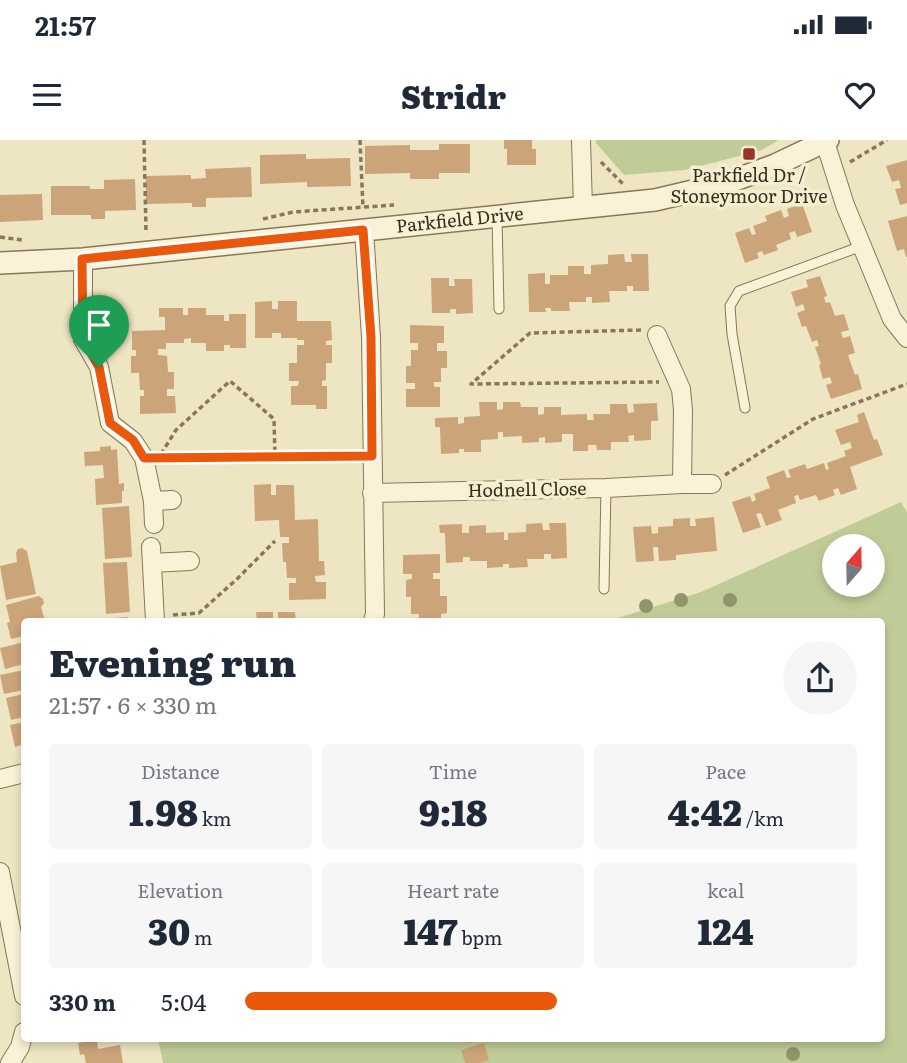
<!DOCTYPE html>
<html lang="en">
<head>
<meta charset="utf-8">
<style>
	:root { --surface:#fff; --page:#f6f6f7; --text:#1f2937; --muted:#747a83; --accent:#ea580c }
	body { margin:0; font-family:Literata,serif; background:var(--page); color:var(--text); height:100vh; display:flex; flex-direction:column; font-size:26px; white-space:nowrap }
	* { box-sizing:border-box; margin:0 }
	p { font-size:23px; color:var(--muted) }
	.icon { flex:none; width:38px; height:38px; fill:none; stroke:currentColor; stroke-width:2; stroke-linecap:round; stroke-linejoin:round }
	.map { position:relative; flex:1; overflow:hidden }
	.side { position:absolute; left:21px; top:478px; width:864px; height:424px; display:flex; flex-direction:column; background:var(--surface); border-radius:7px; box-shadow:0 4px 10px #0003 }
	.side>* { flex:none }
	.needle { width:46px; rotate:20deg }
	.controls { position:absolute; left:822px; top:394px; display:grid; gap:14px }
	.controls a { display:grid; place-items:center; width:63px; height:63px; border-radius:50%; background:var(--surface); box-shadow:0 4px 10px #0003; font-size:35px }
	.pin { position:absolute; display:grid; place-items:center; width:60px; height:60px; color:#fff; margin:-72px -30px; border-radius:50% 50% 50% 0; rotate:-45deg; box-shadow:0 0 7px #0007 }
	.pin .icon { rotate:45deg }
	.round { display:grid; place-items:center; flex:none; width:74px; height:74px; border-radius:37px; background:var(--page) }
	.head { display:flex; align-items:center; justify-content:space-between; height:119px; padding:0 28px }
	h1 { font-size:38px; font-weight:800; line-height:52px }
	.figures { display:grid; grid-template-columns:repeat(3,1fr); gap:10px; height:119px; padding:7px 28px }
	.figures div { display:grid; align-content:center; border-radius:7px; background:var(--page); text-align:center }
	.figures b { font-size:35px; font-weight:800 }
	.figures small { font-size:19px; font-weight:400 }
	.figures p { font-size:19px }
	ul { padding:0 28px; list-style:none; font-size:23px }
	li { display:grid; grid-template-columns:112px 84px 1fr; align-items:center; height:52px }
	li i { height:18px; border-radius:9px; background:var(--accent) }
	.status { display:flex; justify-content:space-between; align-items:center; height:49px; padding:0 35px; background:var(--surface); direction:ltr }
	.status svg { height:19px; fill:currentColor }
	header { display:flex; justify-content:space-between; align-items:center; height:91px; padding:0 28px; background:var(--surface); font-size:32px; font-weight:800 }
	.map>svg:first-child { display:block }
</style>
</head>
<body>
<div class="status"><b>21:57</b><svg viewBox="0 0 49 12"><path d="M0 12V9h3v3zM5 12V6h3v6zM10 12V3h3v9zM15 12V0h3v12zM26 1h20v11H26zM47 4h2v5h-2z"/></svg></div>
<header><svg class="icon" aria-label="menu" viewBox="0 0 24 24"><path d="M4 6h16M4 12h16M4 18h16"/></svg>Stridr<svg class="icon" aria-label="heart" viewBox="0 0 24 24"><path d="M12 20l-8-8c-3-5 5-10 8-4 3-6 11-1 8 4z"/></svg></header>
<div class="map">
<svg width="907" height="923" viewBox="0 0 907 923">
	<rect width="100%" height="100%" fill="#eee5c3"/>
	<g fill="#c0cc97" fill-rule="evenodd">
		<path d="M596,0h183l-17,10 -77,20 -61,5 -28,-32z"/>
		<path d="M901,362l6,10v551h-744l-5,-25h724v-417h-274l93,-29zM835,406h38v38h-38z"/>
	</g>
	<g fill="#cca479">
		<path d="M504,0h28v9h4v16h-29v-16h-3z"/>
		<path d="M439,4h31v29h-31v6h-29v-6l-45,1v-28l45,-1v5h29z"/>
		<path d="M306,14v5l44,-1 1,28 -44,1v-5l-47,2v-29z"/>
		<path d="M907,20v43l-7,2 -5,-16 6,-1 -2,-8 -7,2 -6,-16z"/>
		<path d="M251,27l1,30 -46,1v9h-14v-4l-46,1v-28l45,-1v4l15,-1 -1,-9z"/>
		<path d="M135,39l1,31 -31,1v8h-14v-4h-40v-29h39v3h14v-9z"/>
		<path d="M42,54l1,26 -43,2v-27z"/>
		<path d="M802,63l10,29 -15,5 -2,-6 -6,2 2,6 -15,6 2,5 -14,5 -2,-4 -5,2 2,5 -14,5 -10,-30 14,-5 3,7 4,-1 -3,-8 14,-5 -2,-5 16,-6 3,8 5,-2 -2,-7z"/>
		<path d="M907,76v41h-1l-2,-8 -7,2 -9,-30z"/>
		<path d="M624,114l1,8h7l-1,-8h17l1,37h-16v-5h-6v5h-18l1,11 -18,1v-6h-6v5h-17l1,9h-19v-3h-6l1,4h-17l-1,-38 17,-1v11h5v-9h18v-9h16v8h7v-9l17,-1v-9z"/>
		<path d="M820,136l7,20 -3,1 2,6 4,-1 5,14 9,-2 5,16 -8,2 2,6 7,-2 5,17 -7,2 7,20 3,-1 4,15 -31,10 -5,-14 6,-2 -2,-6 -7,2 -4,-14 2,-1 -6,-17 4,-1 -2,-6 -5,2 -6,-16 -4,1 -5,-14 8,-3 -2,-6 -7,3 -5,-15 17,-5 -2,-7z"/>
		<path d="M431,138h18v8h6l-1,-7h18l1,34 -17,1v-5h-6v4h-18z"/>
		<path d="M272,161v8h6v-8h19v20h34l1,19 -6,1v4h6v18h-6v17l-4,1v5h5v23h-11v-4h-25v-19h7l1,-5h-10v-18h8v-18h7v-5h-7v-2h-16v-5h-9v5h-17v-36z"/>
		<path d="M159,168h24v7h5v-7h18v7h18v6h5v-7h17v34h-16v-3h-6v6h-18v-8h-15v-5l-7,1v4h-18v6h-8v6l9,1 1,16h6v17h-7v7h8l1,17 -36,1v-18h4v-6h-4l-1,-17h-8v-17h5v-6h-4v-19l33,-1v-13h-6z"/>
		<path d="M410,185l34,1v17h-7v8h10v17h-6v14h-7v5h6v20h-34v-18h9v-6h-9v-17h5v-16h7v-7h-8z"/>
		<path d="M479,262h18v8l6,-1v-7h17l1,5h17v8l6,-1v-7h17v8l26,-1v6h7l-1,-6h17v-10h17l1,9 6,-1 -1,-8 24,-1 1,18h-7v19l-17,1v-6l-6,1 1,6h-18v8h-14l-1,-5h-8v6h-15v-17h-11v8l-17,1v-6l-6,1v4l-17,1v-7l-19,1v-5h-5v7l-17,1v12h-17v-3h-5v4l-18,1 -1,-27h-5v-9l23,-1v7l6,-1v-6l16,-1z"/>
		<path d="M864,272l10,28 3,-1 6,16 -33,12 7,22 -16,6 -3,-7 -5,2 2,5 -16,6 -3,-6 -16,5 -2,-5 -4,1 2,7 -18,7 4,10 -16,6 -5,-13 -5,1 5,13 -18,6 -11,-31 18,-6 2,6 4,-2 -2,-6 16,-6 -4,-11 18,-7 3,8 4,-1 -3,-7 17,-6 2,5 17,-6 2,7 3,-1 -2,-6 19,-7 -2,-5 8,-3 -2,-6 -9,3 -6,-15 24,-8 -2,-7z"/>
		<path d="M111,306v4l6,-1 2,35 5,-1v8h-2v12l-26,2 -1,-26 9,-1 -1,-13 -18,1 -1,-14 16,-1v-4z"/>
		<path d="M271,344v11h5v-10h18l1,35 23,-1 1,42h5l1,14 -10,1 1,6h10v17l-37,1v-17h7v-5h-9l-1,-16h-3l-1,-19h7v-6h-9l-1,-17 -24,1 -1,-36z"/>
		<path d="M129,366l3,51 -27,2 -3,-51z"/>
		<path d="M714,377l3,34 -41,4v5l-17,1 -1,-14h-5l1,14 -18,1 -3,-35 18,-1 1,8 6,-1v-6l15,-1v-7l17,-1v8h6l-1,-7z"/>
		<path d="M542,383l1,7h7l-1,-7h17l1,35 -16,1v-5h-7v5h-17l1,8 -19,1v-4h-6v3l-16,1v-7h-17v-4h-7v5l-17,1 -1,-30h-5l-1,-8 23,-1v9h7v-7l17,-1v8l18,-1v8h4v-7l18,-1v-8z"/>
		<path d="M22,408l5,3 9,43 -30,6 -6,-34 17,-4 -1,-9 2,-4z"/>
		<path d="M440,414v19h-7v6h7v17h7v17l-6,1v4h5v3h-27v-7h-8v-17h-5v-17l6,-1v-5h-9v-19z"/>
		<path d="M127,422l3,50 -24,2 -3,-51z"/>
		<path d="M39,456l4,3 1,4 -3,4 4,14h-21v15l-13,3 -4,-16 3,-1 -4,-17z"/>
		<path d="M256,472h17v9h-16z"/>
		<path d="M278,472h17l1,9h-18z"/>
		<path d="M128,477v4h-28v-2z"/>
		<path d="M24,502v22l-19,5 -5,-21z"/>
		<path d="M24,530v20l-20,4 -4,-19z"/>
		<path d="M24,554v23l-13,3 -5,-22z"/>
		<path d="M24,582v22l-9,3 -5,-22z"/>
		<path d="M97,900l1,9 22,-4 3,18h-37l-2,-9 -4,1 -2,-12z"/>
		<path d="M484,903l5,17 -9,3h-15l-4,-13z"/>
	</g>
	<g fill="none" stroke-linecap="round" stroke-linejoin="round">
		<g stroke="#88775a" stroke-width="11">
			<g id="service">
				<path d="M497,77l2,92"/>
				<path d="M745,268l-13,-74 -2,-28 9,-15 123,-45"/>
				<path d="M604,449l2,-101"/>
			</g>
		</g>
		<g stroke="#88775a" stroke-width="20">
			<g id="minor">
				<path d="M581,0l2,68"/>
				<path d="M825,2l20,63 47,114 15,19"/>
				<path d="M364,90l7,107 4,277 -2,7"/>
				<path d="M83,119v80l16,28 11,56 23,18 11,17 9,43 1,23"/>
				<path d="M682,344h30"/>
				<path d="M372,353l234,-5 76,-4 1,-74 -2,-21 -24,-54"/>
				<path d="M153,361l19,-1"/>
				<path d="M151,407l4,74"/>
				<path d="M152,423l38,-2"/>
				<path d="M0,639l24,-6"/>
				<path d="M0,732l24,124"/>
				<path d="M10,923l10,-16 4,-15"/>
			</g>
		</g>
		<g stroke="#88775a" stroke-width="24">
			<g id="tertiary">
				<path id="s1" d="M0,123l83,-4 572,-59 72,-17 48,-18 53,-25"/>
			</g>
		</g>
		<g stroke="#88775a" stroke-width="3.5" stroke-dasharray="5 3.5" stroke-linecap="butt">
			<path d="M144,0l2,92"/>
			<path d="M360,0l3,68"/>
			<path d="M601,22l22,22"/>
			<path d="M850,22l37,-22"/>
			<path d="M263,79l30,-7 101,-7"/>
			<path d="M0,97l22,3"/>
			<path d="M641,190l-111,3 -59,51 188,-2"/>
			<path d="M161,314l15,-24 54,-49 44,38 1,38"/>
			<path d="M160,318l196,-1"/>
			<path d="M725,335l88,-56 94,-35"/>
			<path d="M173,475l26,-2 38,-34 38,-38"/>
		</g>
		<use href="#service" stroke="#f9f2d6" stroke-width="9"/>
		<use href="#minor" stroke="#f9f2d6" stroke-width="18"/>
		<use href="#tertiary" stroke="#f9f2d6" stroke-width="21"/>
	</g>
	<g fill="#90956c">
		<circle cx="681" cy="460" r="7"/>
		<circle cx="730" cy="460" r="7"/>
		<circle cx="646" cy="466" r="7"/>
		<circle cx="793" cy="914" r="7"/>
	</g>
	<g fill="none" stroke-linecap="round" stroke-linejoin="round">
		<g stroke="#fff" stroke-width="14">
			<path id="route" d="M363,90l8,107 1,119 -228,2 -11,-18 -23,-17 -11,-56 -16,-28 -1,-80z"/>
		</g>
		<use href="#route" stroke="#ea580c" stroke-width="9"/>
	</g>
	<rect fill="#97342a" stroke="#f5efd2" stroke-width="2.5" x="742" y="7" width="14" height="14" rx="3.5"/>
	<g text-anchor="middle" stroke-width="7" stroke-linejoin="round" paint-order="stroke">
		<g font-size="18" fill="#382d1e" stroke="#f5efd2">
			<text x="749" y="42">Parkfield Dr /<tspan x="749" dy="21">Stoneymoor Drive</tspan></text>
		</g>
		<g font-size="18" fill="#382d1e" stroke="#f5efd2">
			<text dy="6" stroke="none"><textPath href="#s1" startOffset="462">Parkfield Drive</textPath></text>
			<text transform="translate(527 350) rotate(-1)" y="6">Hodnell Close</text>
		</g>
	</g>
</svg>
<div class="controls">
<a><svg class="needle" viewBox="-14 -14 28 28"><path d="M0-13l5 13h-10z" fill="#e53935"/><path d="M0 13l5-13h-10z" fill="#747a83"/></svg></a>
</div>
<div class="pin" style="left:99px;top:227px;background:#1e9e55"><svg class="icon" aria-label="arrive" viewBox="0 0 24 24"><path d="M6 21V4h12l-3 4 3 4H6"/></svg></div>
<section class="side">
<div class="head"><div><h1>Evening run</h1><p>21:57 · 6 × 330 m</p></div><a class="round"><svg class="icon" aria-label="share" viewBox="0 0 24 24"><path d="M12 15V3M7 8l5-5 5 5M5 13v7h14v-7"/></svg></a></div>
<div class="figures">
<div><p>Distance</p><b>1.98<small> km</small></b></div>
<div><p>Time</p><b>9:18</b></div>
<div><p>Pace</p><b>4:42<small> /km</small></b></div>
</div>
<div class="figures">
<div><p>Elevation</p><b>30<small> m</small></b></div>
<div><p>Heart rate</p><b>147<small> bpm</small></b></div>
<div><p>kcal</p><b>124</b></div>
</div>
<ul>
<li><b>330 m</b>5:04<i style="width:51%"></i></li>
</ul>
</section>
</div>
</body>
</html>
